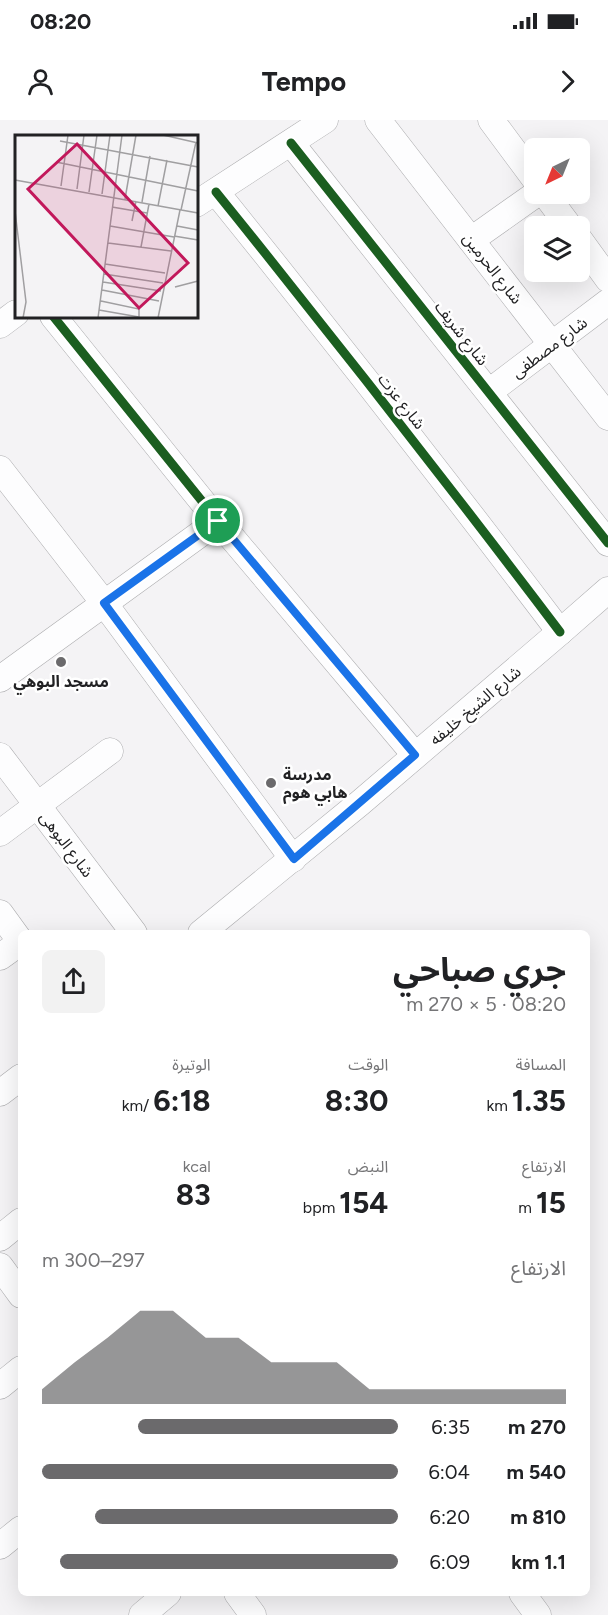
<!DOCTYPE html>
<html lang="ar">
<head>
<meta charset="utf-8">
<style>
	:root { --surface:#fff; --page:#f2f2f2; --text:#202124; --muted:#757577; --accent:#6b6a6c }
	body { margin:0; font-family:Figtree,"Noto Sans Arabic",sans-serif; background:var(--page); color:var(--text); direction:rtl; height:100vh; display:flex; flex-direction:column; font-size:22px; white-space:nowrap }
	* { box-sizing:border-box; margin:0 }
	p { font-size:20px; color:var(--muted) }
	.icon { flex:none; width:33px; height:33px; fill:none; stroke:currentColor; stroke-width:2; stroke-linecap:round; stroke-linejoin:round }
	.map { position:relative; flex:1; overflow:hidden; direction:ltr }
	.sheet { position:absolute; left:18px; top:810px; width:572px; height:666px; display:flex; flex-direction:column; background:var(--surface); border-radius:9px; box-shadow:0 6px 24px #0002; direction:rtl }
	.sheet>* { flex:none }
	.needle { width:39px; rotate:223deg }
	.buttons { position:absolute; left:524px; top:18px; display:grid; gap:12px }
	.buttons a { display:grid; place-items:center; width:66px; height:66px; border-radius:9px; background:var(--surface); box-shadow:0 6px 24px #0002; font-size:30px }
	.pin { position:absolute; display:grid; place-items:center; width:51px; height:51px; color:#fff; margin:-26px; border:3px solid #fff; border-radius:50%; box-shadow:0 2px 6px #0007 }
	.round { display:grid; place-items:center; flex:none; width:63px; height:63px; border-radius:9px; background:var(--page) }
	.head { display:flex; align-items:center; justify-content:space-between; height:102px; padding:0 24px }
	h1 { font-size:33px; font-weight:700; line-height:45px }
	.figures { display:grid; grid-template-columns:repeat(3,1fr); gap:9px; height:102px; padding:6px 24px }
	.figures div { display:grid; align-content:center }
	.figures b { font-size:30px; font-weight:700 }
	.figures small { font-size:16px; font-weight:400 }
	.figures p { font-size:16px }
	.chart { height:168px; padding:12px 24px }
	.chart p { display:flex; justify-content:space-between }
	.chart svg { width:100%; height:108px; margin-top:6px; fill:var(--accent); opacity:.7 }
	ul { padding:0 24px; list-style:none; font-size:20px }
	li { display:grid; grid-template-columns:96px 72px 1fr; align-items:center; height:45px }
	li i { height:15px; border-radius:8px; background:var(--accent) }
	.status { display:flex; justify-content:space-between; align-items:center; height:42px; padding:0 30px; background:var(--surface); direction:ltr }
	.status svg { height:16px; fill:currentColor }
	header { display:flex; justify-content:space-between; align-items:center; height:78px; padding:0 24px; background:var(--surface); font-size:27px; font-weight:700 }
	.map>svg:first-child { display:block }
</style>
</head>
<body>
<div class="status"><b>08:20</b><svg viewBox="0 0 49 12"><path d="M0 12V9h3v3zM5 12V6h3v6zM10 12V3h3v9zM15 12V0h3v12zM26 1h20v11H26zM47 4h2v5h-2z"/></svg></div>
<header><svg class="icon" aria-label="forward" viewBox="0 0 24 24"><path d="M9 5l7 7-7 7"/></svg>Tempo<svg class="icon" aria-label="person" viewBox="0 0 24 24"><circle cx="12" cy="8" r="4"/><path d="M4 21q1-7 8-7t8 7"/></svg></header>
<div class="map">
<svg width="608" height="1495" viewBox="0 0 608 1495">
	<rect width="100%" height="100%" fill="#f4f3f5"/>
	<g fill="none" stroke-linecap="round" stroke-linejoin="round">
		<g stroke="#acacae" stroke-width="27">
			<g id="minor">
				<path d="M378,0l230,297"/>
				<path d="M491,0l43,58"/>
				<path d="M291,23l317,400"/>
				<path d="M216,72c117,145 232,292 344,440"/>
				<path d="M545,74l24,32"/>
				<path d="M196,84l129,-84"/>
				<path d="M579,119l29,40"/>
				<path d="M471,120l65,-46"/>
				<path d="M53,196l165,205 197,234"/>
				<path d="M0,205l16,-12"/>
				<path d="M489,272l119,-90"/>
				<path d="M0,349l104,134 189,256"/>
				<path d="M0,559l218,-158"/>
				<path d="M0,636l134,177"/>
				<path d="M0,713l110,-82"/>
				<path d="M0,793l21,29"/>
				<path d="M201,813l159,-130 200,-171 48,-42"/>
				<path d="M0,837l21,-15"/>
				<path d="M0,973l21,-16"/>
				<path d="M0,1118l21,-17"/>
				<path d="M0,1146l21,29"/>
				<path d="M0,1266l21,-17"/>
				<path d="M0,1426l21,-17"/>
				<path d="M237,1473l16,22"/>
				<path d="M522,1473l16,22"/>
				<path d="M142,1495l26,-22"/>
			</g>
		</g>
		<use href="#minor" stroke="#fdfdfe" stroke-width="26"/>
		<g stroke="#fff" stroke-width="13">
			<g id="cycleway">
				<path d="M291,23l317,400"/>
				<path d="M216,72c117,145 232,292 344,440"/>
				<path d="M53,196l165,205 197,234"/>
			</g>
		</g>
		<use href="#cycleway" stroke="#1b5e20" stroke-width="9"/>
	</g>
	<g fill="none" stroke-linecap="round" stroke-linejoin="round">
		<g stroke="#fff" stroke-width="12">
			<path id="route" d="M218,401l197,234 -121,104 -190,-256z"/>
		</g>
		<use href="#route" stroke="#1a73e8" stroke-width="8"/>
	</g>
	<g fill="#6b6a6c" stroke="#fff" stroke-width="2">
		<circle cx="61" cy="542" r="6"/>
		<circle cx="271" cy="663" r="6"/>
	</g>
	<g text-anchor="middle" stroke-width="5" stroke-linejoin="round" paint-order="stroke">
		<g font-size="16" fill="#212123" stroke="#fff">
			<text transform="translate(493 148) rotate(52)" y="6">شارع الحرمين</text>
			<text transform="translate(462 213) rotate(52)" y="6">شارع شريف</text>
			<text transform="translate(549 227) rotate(-37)" y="6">شارع مصطفى</text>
			<text transform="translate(402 281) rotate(52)" y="6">شارع عزت</text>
			<text transform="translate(475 585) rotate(-40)" y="6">شارع الشيخ خليفه</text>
			<text transform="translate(67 724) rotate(53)" y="6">شارع البوهى</text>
		</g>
		<g font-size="16" font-weight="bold" fill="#212123" stroke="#fff">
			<text x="61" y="567">مسجد البوهي</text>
			<text x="283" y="660" text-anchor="start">مدرسة<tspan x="283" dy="18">هابي هوم</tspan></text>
		</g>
	</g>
	<g transform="translate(15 15)">
		<rect width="183" height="183" fill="#f4f3f5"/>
		<path fill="none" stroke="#a09fa1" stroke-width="1.5" d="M148,0l35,8M45,6l138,26M41,27l142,29M0,45l183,33M46,51l7,-51M62,54l7,-54M74,57l8,-57M87,59l8,-59M110,64l11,-64M127,67l8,-46M143,71l9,-46M97,72l35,6M166,75l15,-68M0,76l11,91 -3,16M117,86l4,-20M95,91l64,11M162,91l21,4M159,101l24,4M93,108l63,8M126,112l8,-43M90,129l60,9M89,139l59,9M88,147l58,9M160,152l23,-6M87,155l57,11M86,166l38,8v9M84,175l40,7M83,183l24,-183M143,183l22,-108"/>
		<path fill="#c2185b" fill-opacity="0.15" stroke="#c2185b" stroke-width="3" d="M62,9l111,119 -49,45 -111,-119z"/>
		<rect width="183" height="183" fill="none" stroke="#212123" stroke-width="3"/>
	</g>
</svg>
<div class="buttons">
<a><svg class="needle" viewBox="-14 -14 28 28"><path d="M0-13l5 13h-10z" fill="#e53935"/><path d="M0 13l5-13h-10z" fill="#757577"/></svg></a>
<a><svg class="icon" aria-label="layers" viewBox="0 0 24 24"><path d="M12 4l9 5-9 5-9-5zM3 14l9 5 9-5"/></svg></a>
</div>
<div class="pin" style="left:218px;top:401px;background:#1e9e55"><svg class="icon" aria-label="arrive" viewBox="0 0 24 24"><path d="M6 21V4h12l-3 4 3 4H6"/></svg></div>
<section class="sheet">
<div class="head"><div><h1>جري صباحي</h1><p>08:20 · 5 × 270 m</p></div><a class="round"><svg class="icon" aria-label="share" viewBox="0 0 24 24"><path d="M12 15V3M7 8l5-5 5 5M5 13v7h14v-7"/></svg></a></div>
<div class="figures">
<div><p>المسافة</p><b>1.35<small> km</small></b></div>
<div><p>الوقت</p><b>8:30</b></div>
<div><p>الوتيرة</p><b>6:18<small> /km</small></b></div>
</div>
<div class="figures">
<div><p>الارتفاع</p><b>15<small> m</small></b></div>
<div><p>النبض</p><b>154<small> bpm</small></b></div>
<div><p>kcal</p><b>83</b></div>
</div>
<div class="chart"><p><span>الارتفاع</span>297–300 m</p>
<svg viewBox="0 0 160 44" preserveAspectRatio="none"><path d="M0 44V38L10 27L20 17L30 6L40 6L50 17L60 17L70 27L80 27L90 27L100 38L110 38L120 38L130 38L140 38L150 38L160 38V44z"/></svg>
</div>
<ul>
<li><b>270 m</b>6:35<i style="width:73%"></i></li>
<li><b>540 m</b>6:04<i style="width:100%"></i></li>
<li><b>810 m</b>6:20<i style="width:85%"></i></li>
<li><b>1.1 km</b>6:09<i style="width:95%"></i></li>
</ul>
</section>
</div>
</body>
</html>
